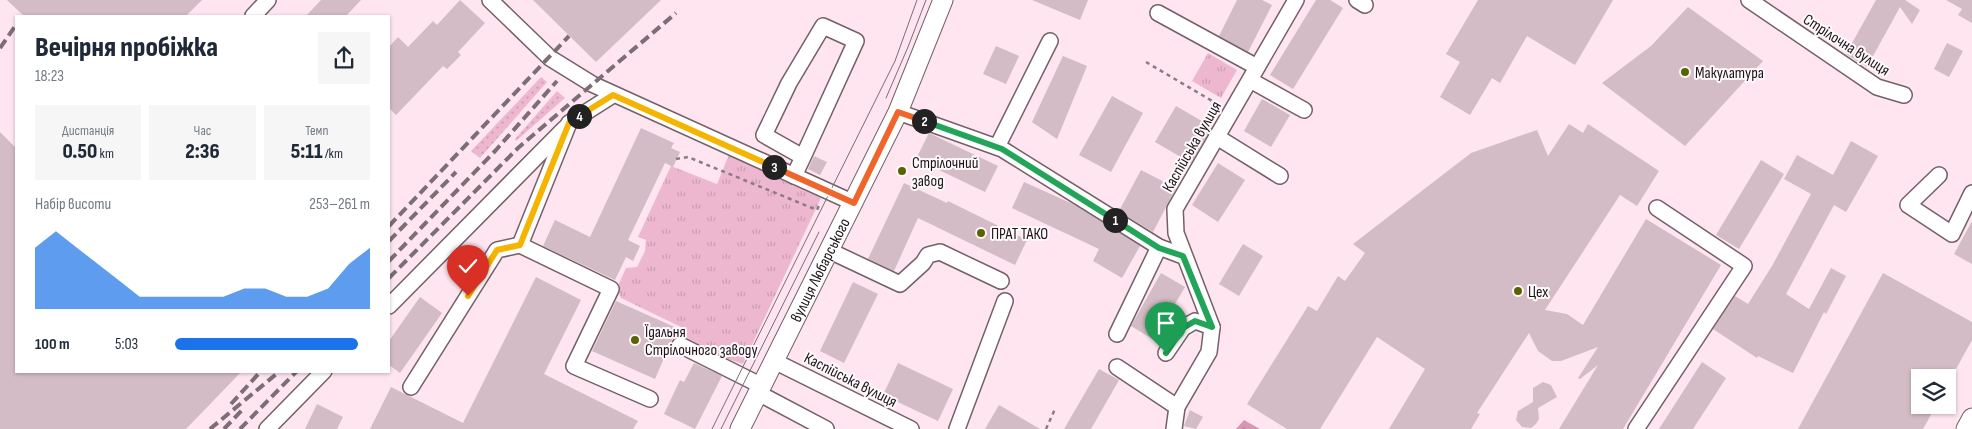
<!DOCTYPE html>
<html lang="uk">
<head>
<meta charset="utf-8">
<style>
	:root { --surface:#fff; --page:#f6f6f7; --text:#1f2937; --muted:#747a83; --accent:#1a73e8 }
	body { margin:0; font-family:"Sofia Sans Condensed",sans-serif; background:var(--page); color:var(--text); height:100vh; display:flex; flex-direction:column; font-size:19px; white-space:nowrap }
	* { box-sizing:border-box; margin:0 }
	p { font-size:16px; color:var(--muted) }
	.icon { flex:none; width:28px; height:28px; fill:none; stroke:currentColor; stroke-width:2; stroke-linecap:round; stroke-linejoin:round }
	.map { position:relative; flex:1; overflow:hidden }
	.side { position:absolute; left:15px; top:15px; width:375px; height:358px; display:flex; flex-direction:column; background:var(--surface); border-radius:0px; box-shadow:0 1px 4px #0004 }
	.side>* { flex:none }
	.fabs { position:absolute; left:1911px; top:369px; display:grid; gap:10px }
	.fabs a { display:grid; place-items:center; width:45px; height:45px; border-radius:0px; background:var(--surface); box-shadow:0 1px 4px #0004; font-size:25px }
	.pin { position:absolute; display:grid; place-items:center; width:42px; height:42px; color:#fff; margin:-51px -21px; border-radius:50% 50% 50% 0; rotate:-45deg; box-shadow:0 0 5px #0007 }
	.pin .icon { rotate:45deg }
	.km { position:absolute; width:25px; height:25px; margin:-12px; border-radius:50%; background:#222; color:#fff; font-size:14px; line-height:25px; text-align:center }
	.round { display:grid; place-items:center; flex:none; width:52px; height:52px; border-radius:0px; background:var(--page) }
	.overview { display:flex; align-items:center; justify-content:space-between; height:85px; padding:0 20px }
	h1 { font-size:28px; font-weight:800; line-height:38px }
	.metrics { display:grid; grid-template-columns:repeat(3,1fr); gap:8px; height:85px; padding:5px 20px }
	.metrics div { display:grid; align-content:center; border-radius:0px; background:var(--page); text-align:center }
	.metrics b { font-size:21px; font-weight:800 }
	.metrics small { font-size:14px; font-weight:400 }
	.metrics p { font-size:14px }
	.chart { height:140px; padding:10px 20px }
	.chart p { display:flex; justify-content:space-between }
	.chart svg { width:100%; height:90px; margin-top:5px; fill:var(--accent); opacity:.7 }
	ul { padding:0 20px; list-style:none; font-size:16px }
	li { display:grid; grid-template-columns:80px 60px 1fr; align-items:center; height:38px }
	li i { height:12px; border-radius:6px; background:var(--accent) }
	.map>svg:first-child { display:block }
</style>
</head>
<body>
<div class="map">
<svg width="1972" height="429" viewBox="0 0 1972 429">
	<defs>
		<pattern id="grass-dots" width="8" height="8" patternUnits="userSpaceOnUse" patternTransform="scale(1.25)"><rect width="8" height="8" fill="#edb8cf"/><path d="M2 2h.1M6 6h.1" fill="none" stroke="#cb9db1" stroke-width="1.8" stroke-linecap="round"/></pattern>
		<pattern id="forest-firs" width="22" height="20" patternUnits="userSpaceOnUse" patternTransform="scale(1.25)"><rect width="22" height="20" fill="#d797b3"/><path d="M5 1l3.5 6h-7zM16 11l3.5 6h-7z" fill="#b88199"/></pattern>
		<pattern id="park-tufts" width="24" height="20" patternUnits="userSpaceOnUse" patternTransform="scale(1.25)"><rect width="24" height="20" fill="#edb8cf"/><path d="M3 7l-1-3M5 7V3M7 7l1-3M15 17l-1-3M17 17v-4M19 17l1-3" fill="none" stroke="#cb9db1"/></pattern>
	</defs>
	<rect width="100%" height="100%" fill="#fee5ef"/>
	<g fill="url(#grass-dots)">
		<path d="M541,77l6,5 -67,76 -9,-7z"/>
		<path d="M557,91l8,7 -49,43 -1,-2z"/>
	</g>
	<path fill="url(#forest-firs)" d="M1244,420l16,9h-24z"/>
	<g fill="url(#park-tufts)">
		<path d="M1208,53l29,17 -16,28 -29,-17z"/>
		<path d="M730,152l91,46 -78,166 -61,-20 1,-16 -62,-30 -4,-10 9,-20 11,-1 8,-16 1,-11 -8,-3 33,-71 46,18z"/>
	</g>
	<g fill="#d3bcc5">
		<path d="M7,0h195l-16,16h-162z"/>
		<path d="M321,0h40l-15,16h-40z"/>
		<path d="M460,0l25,23 -27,29 3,3 -14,14 -4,-3 -47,49 -7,-7v-61l9,-10 10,10 25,-26 4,4z"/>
		<path d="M533,0h128l-65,62z"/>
		<path d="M1032,0h56l-8,20z"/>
		<path d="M1237,0h25l10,5 -24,47 -29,-16z"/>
		<path d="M1316,0h14l13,8 -50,81 -23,-14z"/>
		<path d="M1478,0h135l-38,65 -48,-29 -27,47 -8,-5 -22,37 -30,-18 20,-35 -14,-8z"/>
		<path d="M1876,0h29l15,10 -8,14 -12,-17 -33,60 -21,-13z"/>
		<path d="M1946,0h26v23l-14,-8 4,-6z"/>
		<path d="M1688,7l75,54 -78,85 -83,-63 49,-37z"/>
		<path d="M1947,43l16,8 -14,26 -15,-8z"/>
		<path d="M996,46l23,10 -13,28 -23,-10z"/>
		<path d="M1063,56l24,10 -30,73 -25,-17z"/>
		<path d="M1112,96l31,17 -32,59 -32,-17z"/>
		<path d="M1262,99l28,16 -19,32 -27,-16z"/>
		<path d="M1176,106l36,21 -21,36 -36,-21z"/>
		<path d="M1569,124l14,9 5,-9 71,47 -22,35 -17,-11 -75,115 22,4 16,11 63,-106 75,46 -98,164h-64l39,-64 -18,14 -2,-1 20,-31 -37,14h-9l-14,-10 -9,-18 -52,80 3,1 -9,15h-82l36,-60 -48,-32 -57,92h-33l-40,-25 61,-98 9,5 21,-35 7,5 20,-28 -12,-9 118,-91 66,-23 11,26z"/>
		<path d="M641,128l33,15 -3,5 9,4 -7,15 -8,-4 -37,77 12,6 -7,15 -7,-4 -11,23 -72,-34 12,-26 35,17z"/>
		<path d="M0,132l16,16v223h226l-56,58h-186z"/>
		<path d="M929,133l69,33 -13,26 -69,-33z"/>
		<path d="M1851,141l27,15 -32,56 -12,-7 -48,89 23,15 22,-41 15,8 -20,38 -2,-2 -31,61 -35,-17 -1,2 -44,-29 22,-33 13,8 24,-38 39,-72 -27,-15 13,-24 36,20z"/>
		<path d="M814,156l13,6 -7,13 -12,-6z"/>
		<path d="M1761,160l23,14 -45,75 -23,-14z"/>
		<path d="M1218,163l27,17 -27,42 -26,-17z"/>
		<path d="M1141,170l35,18 -23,44 -34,-21z"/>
		<path d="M1024,182l51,23 65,41 -18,32 -29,-17 6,-12 -87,-41z"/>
		<path d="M904,183l43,20 1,-2 79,39 -12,25 -97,-47 -24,53 -26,-12z"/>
		<path d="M1972,221v43l-18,-10z"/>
		<path d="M1243,244l20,12 -24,40 -20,-12z"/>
		<path d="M1161,273l24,14 -31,53 -23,-14z"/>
		<path d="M1883,273l89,49v18l-21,38h-31v27h16l-9,17 -4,7h-125z"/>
		<path d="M536,277l45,23 -37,74 94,47 -5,8h-263l21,-42 72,36z"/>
		<path d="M853,282l25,12 -34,69 -24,-12z"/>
		<path d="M420,297l22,16 -42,60 -11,-8v-24z"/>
		<path d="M616,301l61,27 -22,51 -63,-28z"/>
		<path d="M1702,362l24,16 -33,51h-34z"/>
		<path d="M694,363l28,13 -27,53 -31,-15 16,-34 4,2z"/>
		<path d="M898,363l55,26 -15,32 -55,-26z"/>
		<path d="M1099,369l20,11 -28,49h-27z"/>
		<path d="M1543,382l8,3 6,12 -19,11 1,11 -3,5 -5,4 -9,-1 -6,-7 2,-9 15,-9v-14z"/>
		<path d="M317,404l26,13 -6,12h-32z"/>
		<path d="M999,405l41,24h-55z"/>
		<path d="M1190,410l13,7 -7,12 -12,-3z"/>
	</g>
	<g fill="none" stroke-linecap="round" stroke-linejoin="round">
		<g stroke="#746068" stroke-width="18">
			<g id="minor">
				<path d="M490,0l60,58 42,26 262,119"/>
				<path d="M1357,0l8,5"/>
				<path d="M1749,0l128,87 27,8"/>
				<path d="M1158,13l99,54"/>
				<path d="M253,16l15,-16"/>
				<path d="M1250,80l54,30"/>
				<path d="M613,95l-44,28 -49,122 91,44 -37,77 76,33"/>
				<path d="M898,112l104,37 157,98 24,9"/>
				<path d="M1217,137l63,39"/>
				<path d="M997,147l53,-106"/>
				<path d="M1939,175l-31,30 44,29 20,-41"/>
				<path d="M794,176l9,-19 53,-116 -33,-15 -34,57 -25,52 39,22"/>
				<path d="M830,251l70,33 23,-21 5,-8 12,-3 61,29"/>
				<path d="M389,306l176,-178"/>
				<path d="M1117,334l42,-87"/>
				<path d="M680,345l82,41"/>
				<path d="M1166,353l17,-25 12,-7 17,6"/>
				<path d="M774,361l137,68"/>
				<path d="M1117,367l60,40"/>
				<path d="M411,387l86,-137 23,-5"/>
				<path d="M758,393l68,36"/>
				<path d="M267,429l57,-58"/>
				<path d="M957,429l48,-128"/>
				<path d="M1174,429l3,-22 32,-55 3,-25 -36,-94 -1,-24 121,-209"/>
				<path d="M1636,429l108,-163 -87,-58"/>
			</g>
		</g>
		<g stroke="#746068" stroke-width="21">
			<g id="major">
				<path id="s1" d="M740,429l158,-317 45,-112"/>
				<path d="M1966,429l6,-11"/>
			</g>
		</g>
		<g stroke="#8c7b82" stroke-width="2.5" stroke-dasharray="4 4" stroke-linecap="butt">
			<path d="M1146,62l73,43"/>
			<path d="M676,159l12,-2 129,53 3,-7"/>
			<path d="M1046,429l9,-20"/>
		</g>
		<use href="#minor" stroke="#fff" stroke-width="15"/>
		<use href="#major" stroke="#fff" stroke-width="19"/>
		<g stroke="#7d6d74" stroke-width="1">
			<path d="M886,98l22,-51 18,-47"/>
			<path d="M712,429l183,-368 22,-61"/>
			<path d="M721,429l98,-197"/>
		</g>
		<g stroke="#7d6d74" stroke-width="4" stroke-dasharray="10 5" stroke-linecap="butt">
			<path d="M0,48l16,-23"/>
			<path d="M389,226l180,-190"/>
			<path d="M389,241l67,-69"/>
			<path d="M389,261l107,-111 61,-69"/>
			<path d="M389,278l129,-130 158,-135"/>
			<path d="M231,404l30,-33"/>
			<path d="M210,429l70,-58"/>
			<path d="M224,429l19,-20"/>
			<path d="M240,429l57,-58"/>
		</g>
	</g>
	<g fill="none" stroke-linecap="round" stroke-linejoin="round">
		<g stroke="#fff" stroke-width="10">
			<path id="split-1" d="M1115,220l44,28 24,8 29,71 -17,-6 -12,7 -17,25"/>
		</g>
		<g stroke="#fff" stroke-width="10">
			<path id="split-2" d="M924,121l78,28 113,71"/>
		</g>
		<g stroke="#fff" stroke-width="10">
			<path id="split-3" d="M774,167l80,36 44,-91 26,9"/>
		</g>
		<g stroke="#fff" stroke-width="10">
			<path id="split-4" d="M579,116l34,-21 161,72"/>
		</g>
		<g stroke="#fff" stroke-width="10">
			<path id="split-5" d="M468,296l29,-46 23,-5 49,-122 10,-7"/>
		</g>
		<use href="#split-1" stroke="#22a559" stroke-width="6"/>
		<use href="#split-2" stroke="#22a559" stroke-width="6"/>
		<use href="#split-3" stroke="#f0652b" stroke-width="6"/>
		<use href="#split-4" stroke="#f5b400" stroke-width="6"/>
		<use href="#split-5" stroke="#f5b400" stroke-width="6"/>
	</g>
	<g fill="#5a6301" stroke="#fef9fb" stroke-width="2">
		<circle cx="1685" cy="72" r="5"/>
		<circle cx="902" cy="171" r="5"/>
		<circle cx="981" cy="233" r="5"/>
		<circle cx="1518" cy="291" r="5"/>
		<circle cx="635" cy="340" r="5"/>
	</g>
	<g text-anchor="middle" stroke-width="4" stroke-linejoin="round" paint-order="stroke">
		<g font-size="16" fill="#1d1418" stroke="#fef9fb">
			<text transform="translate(1847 44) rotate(33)" y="6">Стрілочна вулиця</text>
			<text transform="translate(1191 146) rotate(-60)" y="6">Каспійська вулиця</text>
			<text dy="6" stroke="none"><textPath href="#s1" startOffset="178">вулиця Любарського</textPath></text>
			<text transform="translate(851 379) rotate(27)" y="6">Каспійська вулиця</text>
		</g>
		<g font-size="16" fill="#1d1418" stroke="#fef9fb" text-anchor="start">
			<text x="1695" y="78">Макулатура</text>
			<text x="912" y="168">Стрілочний<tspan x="912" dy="18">завод</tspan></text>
			<text x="991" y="239">ПРАТ ТАКО</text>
			<text x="1528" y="297">Цех</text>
			<text x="645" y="337">Їдальня<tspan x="645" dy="18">Стрілочного заводу</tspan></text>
		</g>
	</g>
</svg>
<div class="fabs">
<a><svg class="icon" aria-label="layers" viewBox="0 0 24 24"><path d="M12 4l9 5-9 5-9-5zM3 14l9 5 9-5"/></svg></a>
</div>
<div class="pin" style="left:1166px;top:353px;background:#1e9e55"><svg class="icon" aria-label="arrive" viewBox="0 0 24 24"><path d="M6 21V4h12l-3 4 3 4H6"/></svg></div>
<div class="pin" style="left:468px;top:296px;background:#d93025"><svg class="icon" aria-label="check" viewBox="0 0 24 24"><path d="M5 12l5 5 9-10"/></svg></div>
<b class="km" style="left:1115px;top:220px">1</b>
<b class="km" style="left:924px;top:121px">2</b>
<b class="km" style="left:774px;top:167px">3</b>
<b class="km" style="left:579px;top:116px">4</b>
<section class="side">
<div class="overview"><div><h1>Вечірня пробіжка</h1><p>18:23</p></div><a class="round"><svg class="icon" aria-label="share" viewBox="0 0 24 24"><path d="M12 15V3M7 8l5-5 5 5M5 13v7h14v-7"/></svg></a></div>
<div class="metrics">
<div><p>Дистанція</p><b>0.50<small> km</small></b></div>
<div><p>Час</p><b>2:36</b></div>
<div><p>Темп</p><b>5:11<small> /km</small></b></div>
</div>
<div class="chart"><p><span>Набір висоти</span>253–261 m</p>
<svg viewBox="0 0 160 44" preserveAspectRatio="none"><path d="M0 44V14L10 6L20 14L30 22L40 30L50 38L60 38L70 38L80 38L90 38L100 34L110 34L120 38L130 38L140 34L150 22L160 14V44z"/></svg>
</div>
<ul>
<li><b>100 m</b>5:03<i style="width:94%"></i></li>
</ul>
</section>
</div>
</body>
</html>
